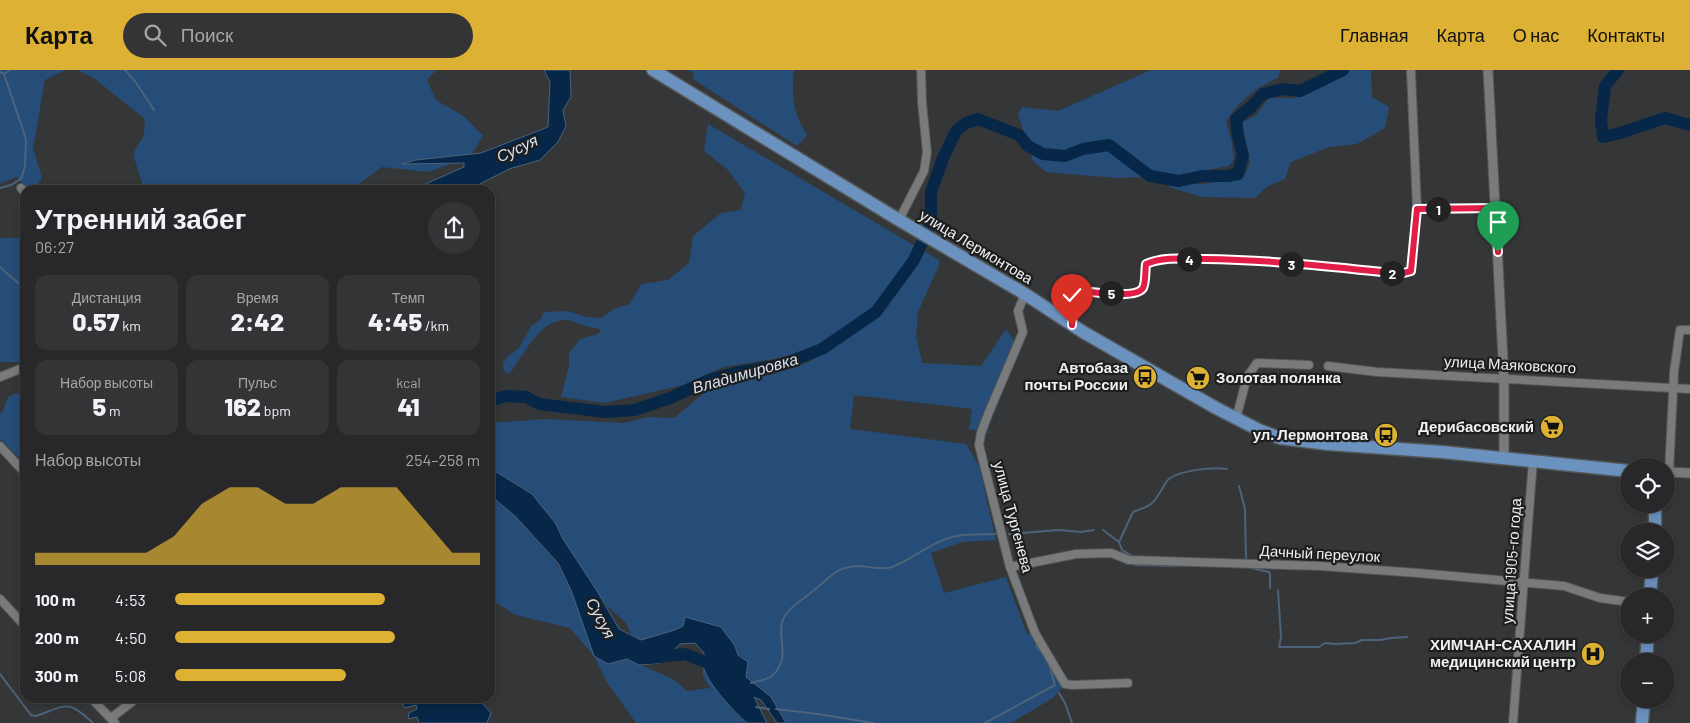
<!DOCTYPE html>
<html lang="ru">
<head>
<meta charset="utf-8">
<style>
	:root { --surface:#28282a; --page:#343436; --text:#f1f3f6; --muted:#a5a6a8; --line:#444447; --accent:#ddb133 }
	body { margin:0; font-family:Barlow,sans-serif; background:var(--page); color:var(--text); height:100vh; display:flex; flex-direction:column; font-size:19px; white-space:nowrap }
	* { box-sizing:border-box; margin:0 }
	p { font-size:16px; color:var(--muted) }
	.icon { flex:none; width:28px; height:28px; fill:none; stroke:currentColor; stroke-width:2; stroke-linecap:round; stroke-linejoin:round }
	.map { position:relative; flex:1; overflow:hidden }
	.details { position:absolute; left:20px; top:115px; width:475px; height:518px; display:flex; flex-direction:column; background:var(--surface); border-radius:15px; box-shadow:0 2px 8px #0003,0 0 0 1px var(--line) }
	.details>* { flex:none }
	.tools { position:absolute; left:1620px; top:388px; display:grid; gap:10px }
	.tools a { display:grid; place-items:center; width:55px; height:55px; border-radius:50%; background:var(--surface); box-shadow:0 2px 8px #0003,0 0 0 1px var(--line); font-size:25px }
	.pin { position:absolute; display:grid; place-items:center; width:42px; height:42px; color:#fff; margin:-51px -21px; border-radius:50% 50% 50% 0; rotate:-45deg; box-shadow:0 0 5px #0007 }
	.pin .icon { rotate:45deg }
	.km { position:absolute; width:25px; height:25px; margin:-12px; border-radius:50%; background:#222; color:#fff; font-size:14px; line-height:25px; text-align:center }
	.round { display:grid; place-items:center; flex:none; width:52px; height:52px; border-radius:26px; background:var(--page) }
	.headline { display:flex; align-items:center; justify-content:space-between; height:85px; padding:0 15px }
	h1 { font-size:28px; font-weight:800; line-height:38px }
	.metrics { display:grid; grid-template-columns:repeat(3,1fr); gap:8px; height:85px; padding:5px 15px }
	.metrics div { display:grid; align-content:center; border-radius:12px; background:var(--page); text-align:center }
	.metrics b { font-size:25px; font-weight:800 }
	.metrics small { font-size:14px; font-weight:400 }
	.metrics p { font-size:14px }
	.chart { height:140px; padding:10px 15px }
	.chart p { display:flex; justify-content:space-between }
	.chart svg { width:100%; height:90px; margin-top:5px; fill:var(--accent); opacity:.7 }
	ul { padding:0 15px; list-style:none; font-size:16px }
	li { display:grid; grid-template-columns:80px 60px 1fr; align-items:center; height:38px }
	li i { height:12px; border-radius:6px; background:var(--accent) }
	header { display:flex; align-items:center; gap:30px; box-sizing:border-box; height:70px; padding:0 25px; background:var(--accent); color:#111 }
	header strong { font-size:24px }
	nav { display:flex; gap:28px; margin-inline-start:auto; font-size:18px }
	.search { width:350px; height:45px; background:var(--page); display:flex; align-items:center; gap:12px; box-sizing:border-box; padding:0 18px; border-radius:28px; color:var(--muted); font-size:19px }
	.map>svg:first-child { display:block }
</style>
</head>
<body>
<header>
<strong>Карта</strong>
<div class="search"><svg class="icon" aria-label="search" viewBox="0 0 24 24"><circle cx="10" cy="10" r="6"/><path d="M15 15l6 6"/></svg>Поиск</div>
<nav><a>Главная</a><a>Карта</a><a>О нас</a><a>Контакты</a></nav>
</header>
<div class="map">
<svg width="1690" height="653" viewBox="0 0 1690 653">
	<rect width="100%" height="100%" fill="#353638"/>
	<g fill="#264d77">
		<path d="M0,0h65l-20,10 -12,68 9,30 -8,12h-4l-14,-13 -16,7z"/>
		<path d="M77,0h359l-9,10 9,20 29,17 18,19 -13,21 -42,15 -46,-5 -31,23h-207l-11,-36 11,-19 1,-16 -50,-40z"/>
		<path d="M688,0h106c-3,25 -1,43 13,65l-10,11 -104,-67 1,-5z"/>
		<path d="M1151,0h129l-2,8c-24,10 -37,22 -52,43l6,22 2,17 -5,6 -57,10 -55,2 -71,-6 -13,-11 -15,-47 4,-7 36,4z"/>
		<path d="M1338,0h36l-3,1 1,26 17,10 -4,21 -28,16 -28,3 -38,15 -6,17 -17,7 -13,12 -53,-1 -34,-10 9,-3h26l40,-6 7,-15 -8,-41 13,-6 14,-18h26l24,-10z"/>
		<path d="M708,54l231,136v5l-21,47 -2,24 6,27 59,3 25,-37 14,20 -31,77 -1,7 -19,-4 3,-20 -118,-14 -4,34 116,15 13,22 17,74 -34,2 -31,11 13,40 62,-16 21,57 8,-1 30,51 -12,14 -42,25h-225l-15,-26 -25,-20 -11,-31 -50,-29 -2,9 -8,4 -34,10 -10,-6 -5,-11 -21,-19 -32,-47 -19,-34 -22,-29 -42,-26v-45l55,-4 79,4 23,-6 27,1 41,-34 55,-9 39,-13 29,-18 -64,15 -51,8 -39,18 -80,18 -43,-6 8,-31v-13l11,-14 18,-5 3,-3 -3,-3c-13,0 -24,-8 -33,-8 -25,0 -41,34 -54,52l-4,2 -3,-4 -1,-6 5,-8 11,-8 12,-22 9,-6 4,-8 24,-1 18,6 16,1 12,-9 16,-5 11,-20 27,-4 21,-17 4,-27 28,-23 20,-3 4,-17 -17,-23 -24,-19z"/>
		<rect x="0" y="168" width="25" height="124"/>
		<path d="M16,323l9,3v60l-5,2 -20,-19v-26h2l6,-16z"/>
		<path d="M490,426l25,20 41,46 15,28 12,31 25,43 19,-5 46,20 14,12 23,-3 -7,-12v-9l30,43 14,13h-111l-30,-42 -12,-25 -24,-28 -54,-13 -26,-16z"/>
	</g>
	<g fill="#062748" stroke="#4c637b">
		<path d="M544,0h26l1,27 -8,13 3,16 -8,16 -18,18 -31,9 -41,21h-56l52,-23v-4l-62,1 14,-4 65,-7 67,-26 2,-45z"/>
		<path d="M490,398l42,26 24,30 7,15 34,52 22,38 22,11 34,-10 8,-4 2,-9 36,10 14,19 3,9 10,7 -2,15 25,20 15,26h-9l-16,-23 -7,-3 13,26h-20c-14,-12 -37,-37 -43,-54 -1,-5 0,-12 0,-16l-9,-10 -15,1 -20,19 -21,2 -12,-6 -19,5 -14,-8 -23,-66 -13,-27 -43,-47 -25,-21z"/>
		<path d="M399,628h79l13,15 -4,10h-68l-2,-6 -9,2 1,-6 8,-4 -1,-4 -11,3z"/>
	</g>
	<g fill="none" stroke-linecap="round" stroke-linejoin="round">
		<g stroke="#4c637b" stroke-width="2">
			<path d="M125,0l10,11 19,29"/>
			<path d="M0,2l4,2 22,65 -1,27 -4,13 -10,6 -11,3"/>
			<path d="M4,4l6,-4"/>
			<path d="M0,197l25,22"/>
			<path d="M1239,416l6,23 1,51"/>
			<path d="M1103,460l16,12 3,8 10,6"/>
			<path d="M1009,464l49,-4 23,2 13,-2"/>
			<path d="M1119,472l14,-30c18,-7 19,-6 29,-23 2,-3 4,-8 7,-10 11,-9 44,-12 58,-10"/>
			<path d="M1135,495l43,1"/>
			<path d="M1251,498l18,4 1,2v14"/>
			<path d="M1278,520l3,47 -2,10h40l6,-4 10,1 20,-1 7,-3h19l10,-2 16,-1"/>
			<path d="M1036,576l7,7"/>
			<path d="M0,604l31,41 5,1c32,-11 31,-17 57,7"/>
			<path d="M751,613c6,-2 16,-3 21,-7 23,-21 -1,-44 15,-63 8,-10 17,-14 26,-22 17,-13 21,-24 45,-25 11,0 23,5 34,1 22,-8 41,-27 65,-31 13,-3 28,-1 42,-2"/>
			<path d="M1059,623l6,10 7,20"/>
			<path d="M756,637l13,2"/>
			<path d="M776,639l42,5 55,9"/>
			<path d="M985,653l70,-38 -7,-23"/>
		</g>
		<g stroke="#062748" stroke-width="12">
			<path d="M1618,0l-13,16 -4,34 2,17 17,-4 45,-15 25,7"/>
			<path d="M490,331l16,-5 20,1 13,7 67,8 29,-2 35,-12 39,-18 25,-7 47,-8 41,-16 54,-37 38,-52 17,-37v-31l12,-34 13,-27 10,-8 12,-4 41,16 9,11 15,8 22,2 18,-7 26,-4 41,31 29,5 23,-5h26l10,-2 5,-19 -5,-18 -2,-18 16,-13 11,-12 19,-5 18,2 43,-21"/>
			<path d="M650,588l35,-4 33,13"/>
		</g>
		<g stroke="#535556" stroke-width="10">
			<g id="minor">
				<path d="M21,118l4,5"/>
				<path d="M1417,139l78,-1"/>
				<path d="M899,150l25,-49 3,-19 -5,-50 -1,-32"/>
				<path d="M1025,224l-7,17 5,21 -34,80 -8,21 -2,12 31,122 25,66 30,51 8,1 55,-2"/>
				<path d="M1072,255l2,-35c13,1 62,10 69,-2 3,-6 2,-17 3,-24 19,-8 40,-5 60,-5 65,1 130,8 194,15l11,-3 6,-62 -6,-137"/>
				<path d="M1328,296l49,6 313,17"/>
				<path d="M0,307l25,-10"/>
				<path d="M1236,349l11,-42 10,-14 52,2"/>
				<path d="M0,376l25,27"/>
				<path d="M1669,402l5,-100 6,-42h10"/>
				<path d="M1010,497l66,-13 35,-1 18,7 191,6 98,7 146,13 36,12 29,4"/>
				<path d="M0,529l25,27"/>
				<path d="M91,628l24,25"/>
				<path d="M111,648l26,-20"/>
				<path d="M1513,653l20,-263"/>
			</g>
		</g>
		<g stroke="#535556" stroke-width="11">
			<g id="tertiary">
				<path d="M1488,0l16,309v79"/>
				<path d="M1666,402l24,1"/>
			</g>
		</g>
		<g stroke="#535556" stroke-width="15">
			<g id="trunk">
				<path d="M653,0l246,150 126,74 58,38 133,76 43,22 21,8 48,6 114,8 187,19"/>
				<path d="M1655,461v-27"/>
				<path d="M1650,526l2,-27"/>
				<path d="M1646,591l2,-27"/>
				<path d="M1642,653l2,-24"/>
			</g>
		</g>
		<use href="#minor" stroke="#787a7c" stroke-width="8"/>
		<use href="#tertiary" stroke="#787a7c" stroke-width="9"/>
		<use href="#trunk" stroke="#6b92be" stroke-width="12"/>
	</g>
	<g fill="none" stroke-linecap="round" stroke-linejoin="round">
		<g stroke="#fff" stroke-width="10">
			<path id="route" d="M1072,255l2,-35c13,1 62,10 69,-2 3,-6 2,-17 3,-24 19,-8 40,-5 60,-5 65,1 130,8 194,15l11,-3 6,-62 78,-1 3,44"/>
		</g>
		<use href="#route" stroke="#e11d48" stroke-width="6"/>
	</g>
	<defs>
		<g id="bus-disc" transform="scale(1.25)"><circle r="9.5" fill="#ddb133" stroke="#1d1e1f"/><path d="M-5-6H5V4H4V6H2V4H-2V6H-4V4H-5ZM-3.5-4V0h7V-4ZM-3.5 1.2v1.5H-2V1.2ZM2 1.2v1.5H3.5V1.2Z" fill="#111"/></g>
		<g id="supermarket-disc" transform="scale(1.25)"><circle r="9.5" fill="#ddb133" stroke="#1d1e1f"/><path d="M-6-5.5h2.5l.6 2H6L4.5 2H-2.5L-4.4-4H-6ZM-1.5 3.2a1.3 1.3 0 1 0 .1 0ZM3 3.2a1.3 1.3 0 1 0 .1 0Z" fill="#111"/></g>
		<g id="hospital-disc" transform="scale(1.25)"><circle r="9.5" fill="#ddb133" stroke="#1d1e1f"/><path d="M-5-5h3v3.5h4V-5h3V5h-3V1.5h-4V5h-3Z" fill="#111"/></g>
	</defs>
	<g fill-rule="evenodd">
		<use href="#bus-disc" x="1145" y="307"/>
		<use href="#supermarket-disc" x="1198" y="308"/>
		<use href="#supermarket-disc" x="1552" y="357"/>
		<use href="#bus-disc" x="1386" y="365"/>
		<use href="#hospital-disc" x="1593" y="584"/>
	</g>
	<g text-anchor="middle" stroke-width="4.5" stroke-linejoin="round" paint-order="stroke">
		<g font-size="15" fill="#eff0f1" stroke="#1d1e1f">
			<text transform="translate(976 177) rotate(31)" y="5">улица Лермонтова</text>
			<text transform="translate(1510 295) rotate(3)" y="5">улица Маяковского</text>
			<text transform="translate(1013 447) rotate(75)" y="5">улица Тургенева</text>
			<text transform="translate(1320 484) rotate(3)" y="5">Дачный переулок</text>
			<text transform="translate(1512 491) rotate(-86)" y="5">улица 1905-го года</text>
		</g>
		<g font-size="15" font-weight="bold" fill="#eff0f1" stroke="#1d1e1f" text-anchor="end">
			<text x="1128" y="303">Автобаза<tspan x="1128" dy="17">почты России</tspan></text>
			<text x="1216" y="313" text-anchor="start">Золотая полянка</text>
			<text x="1534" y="362">Дерибасовский</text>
			<text x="1368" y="370">ул. Лермонтова</text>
			<text x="1576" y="580">ХИМЧАН-САХАЛИН<tspan x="1576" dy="17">медицинский центр</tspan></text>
		</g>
		<g font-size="16" font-style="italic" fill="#d6e2f0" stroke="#1d1e1f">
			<text transform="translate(517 78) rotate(-25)" y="6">Сусуя</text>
			<text transform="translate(745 303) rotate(-16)" y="6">Владимировка</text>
			<text transform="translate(601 548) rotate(62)" y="6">Сусуя</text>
		</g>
	</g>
</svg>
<div class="tools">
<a><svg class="icon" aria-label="locate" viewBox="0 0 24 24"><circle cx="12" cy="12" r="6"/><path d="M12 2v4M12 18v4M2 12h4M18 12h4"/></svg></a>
<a><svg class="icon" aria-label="layers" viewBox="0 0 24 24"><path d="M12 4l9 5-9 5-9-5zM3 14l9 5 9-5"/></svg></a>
<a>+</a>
<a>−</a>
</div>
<div class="pin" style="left:1498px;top:182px;background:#1e9e55"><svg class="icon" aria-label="arrive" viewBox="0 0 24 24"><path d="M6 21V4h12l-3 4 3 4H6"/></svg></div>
<div class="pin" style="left:1072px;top:255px;background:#d93025"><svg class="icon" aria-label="check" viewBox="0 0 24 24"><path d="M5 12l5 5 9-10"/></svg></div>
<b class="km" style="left:1438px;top:139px">1</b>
<b class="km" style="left:1392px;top:203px">2</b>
<b class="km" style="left:1291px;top:194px">3</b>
<b class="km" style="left:1189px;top:189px">4</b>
<b class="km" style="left:1111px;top:223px">5</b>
<section class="details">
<div class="headline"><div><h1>Утренний забег</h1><p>06:27</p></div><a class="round"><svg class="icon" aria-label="share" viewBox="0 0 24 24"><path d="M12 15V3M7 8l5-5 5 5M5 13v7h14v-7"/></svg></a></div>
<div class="metrics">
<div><p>Дистанция</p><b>0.57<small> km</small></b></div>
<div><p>Время</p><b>2:42</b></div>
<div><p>Темп</p><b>4:45<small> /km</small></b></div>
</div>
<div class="metrics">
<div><p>Набор высоты</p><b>5<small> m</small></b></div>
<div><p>Пульс</p><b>162<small> bpm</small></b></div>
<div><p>kcal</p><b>41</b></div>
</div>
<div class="chart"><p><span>Набор высоты</span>254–258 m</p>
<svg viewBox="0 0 160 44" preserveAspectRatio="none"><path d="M0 44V38L10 38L20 38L30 38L40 38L50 30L60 14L70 6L80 6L90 14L100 14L110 6L120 6L130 6L140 22L150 38L160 38V44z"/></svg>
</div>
<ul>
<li><b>100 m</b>4:53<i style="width:69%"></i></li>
<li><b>200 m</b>4:50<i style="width:72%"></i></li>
<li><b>300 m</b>5:08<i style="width:56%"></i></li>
</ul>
</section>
</div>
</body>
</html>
